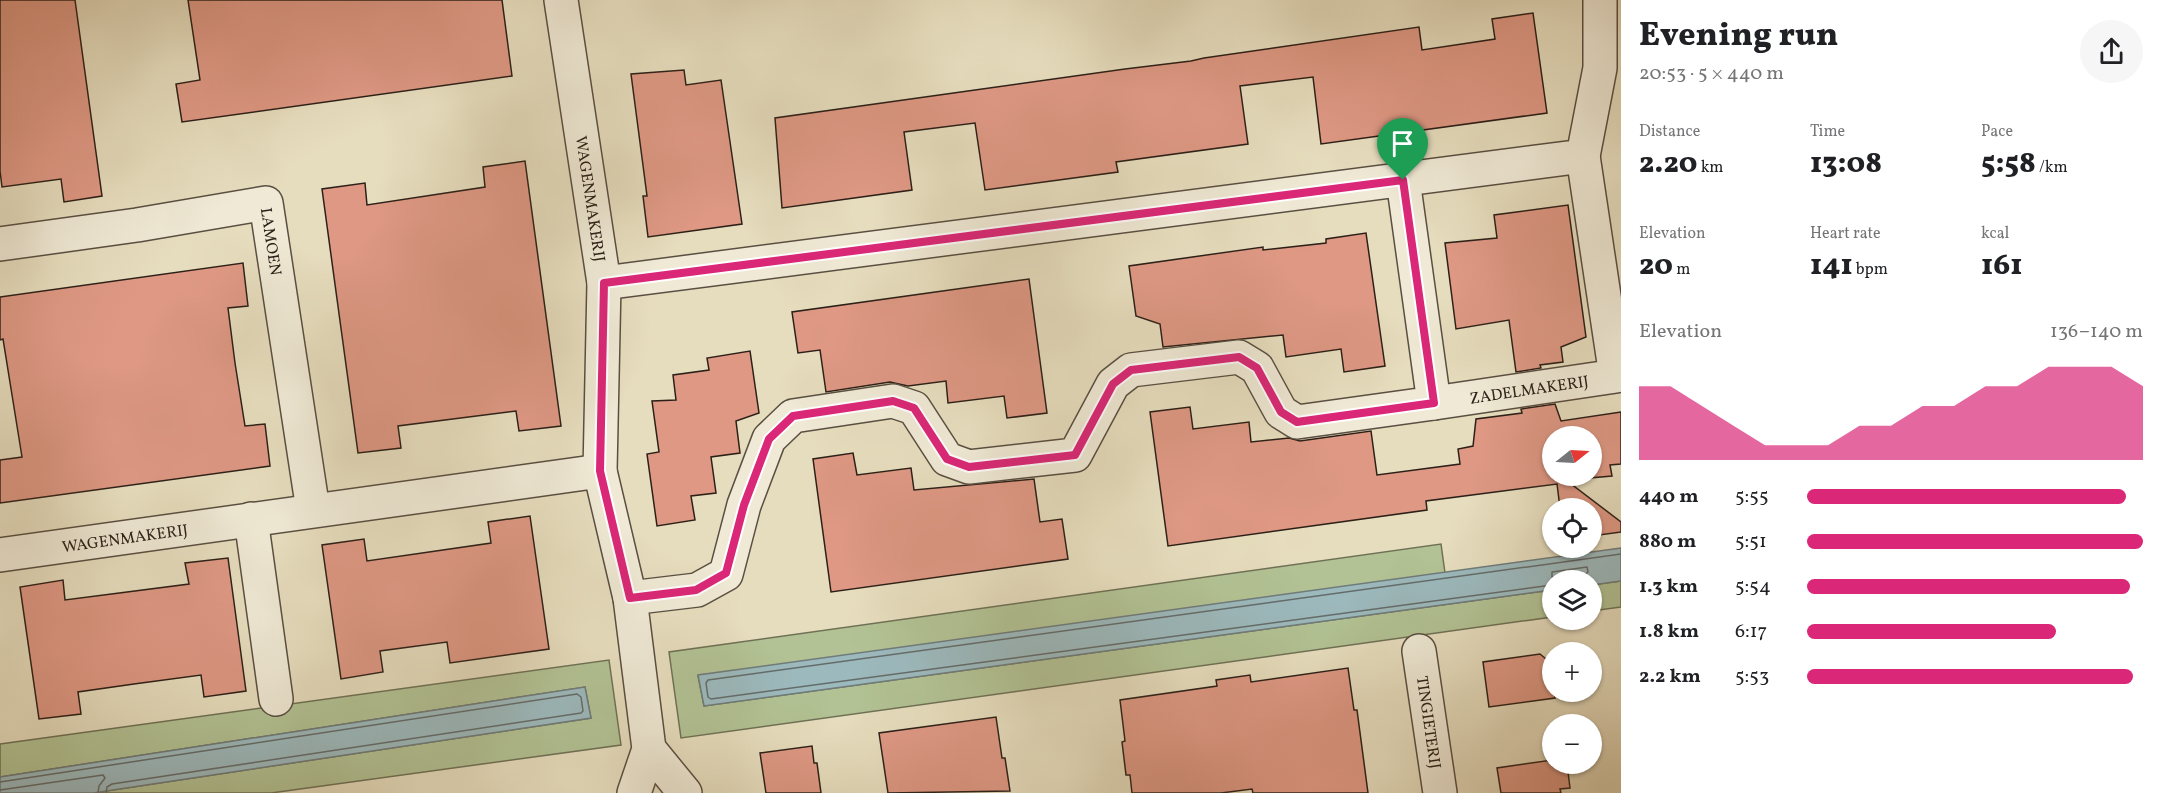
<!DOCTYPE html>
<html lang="en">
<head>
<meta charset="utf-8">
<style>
	:root { --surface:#fff; --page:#f6f6f6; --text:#202124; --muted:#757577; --accent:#db2777 }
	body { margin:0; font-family:Vollkorn,serif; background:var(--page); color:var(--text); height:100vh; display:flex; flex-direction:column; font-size:22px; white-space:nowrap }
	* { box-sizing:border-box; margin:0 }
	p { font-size:20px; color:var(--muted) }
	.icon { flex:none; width:33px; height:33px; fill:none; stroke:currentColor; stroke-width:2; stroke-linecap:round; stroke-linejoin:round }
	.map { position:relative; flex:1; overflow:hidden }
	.sheet { display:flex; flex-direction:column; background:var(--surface); width:540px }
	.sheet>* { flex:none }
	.needle { width:39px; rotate:72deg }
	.tools { position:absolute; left:1542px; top:426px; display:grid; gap:12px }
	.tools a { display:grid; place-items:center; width:60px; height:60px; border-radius:50%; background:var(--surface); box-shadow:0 2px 4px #0004; font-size:30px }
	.pin { position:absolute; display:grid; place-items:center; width:51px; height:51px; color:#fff; margin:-62px -26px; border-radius:50% 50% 50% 0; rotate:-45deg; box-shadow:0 0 6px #0007 }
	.pin .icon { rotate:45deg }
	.round { display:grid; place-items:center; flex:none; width:63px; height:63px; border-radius:32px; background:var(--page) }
	.summary { display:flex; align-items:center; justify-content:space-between; height:102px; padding:0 18px }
	h1 { font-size:33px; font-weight:800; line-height:45px }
	.figures { display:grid; grid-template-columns:repeat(3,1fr); gap:9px; height:102px; padding:6px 18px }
	.figures div { display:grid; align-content:center }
	.figures b { font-size:30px; font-weight:800 }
	.figures small { font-size:16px; font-weight:400 }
	.figures p { font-size:16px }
	.chart { height:168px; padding:12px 18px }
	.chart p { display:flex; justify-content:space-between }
	.chart svg { width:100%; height:108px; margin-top:6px; fill:var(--accent); opacity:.7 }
	ul { padding:0 18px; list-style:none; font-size:20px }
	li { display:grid; grid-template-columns:96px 72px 1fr; align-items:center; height:45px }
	li i { height:15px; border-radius:8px; background:var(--accent) }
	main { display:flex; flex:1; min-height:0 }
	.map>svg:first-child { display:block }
</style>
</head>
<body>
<main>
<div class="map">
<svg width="1621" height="793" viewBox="0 0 1621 793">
	<rect width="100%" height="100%" fill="#e6ddbe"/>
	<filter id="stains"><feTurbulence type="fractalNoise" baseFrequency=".00333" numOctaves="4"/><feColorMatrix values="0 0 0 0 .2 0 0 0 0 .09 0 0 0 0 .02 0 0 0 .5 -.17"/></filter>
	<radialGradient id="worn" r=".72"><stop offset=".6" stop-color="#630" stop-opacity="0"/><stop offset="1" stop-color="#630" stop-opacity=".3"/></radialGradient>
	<g fill="#b2c294" stroke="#6f7156" stroke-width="1.5">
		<path d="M1441,544l4,29 -747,103 6,30 848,-116v27l-871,121 -12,-86z"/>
		<path d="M1621,581v26l-29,4v-26z"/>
		<path d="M609,660l12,85 -350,48h-178l498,-75 -6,-31 -585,90v-33z"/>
	</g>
	<g fill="#9cb9bd" stroke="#6f7c7b" stroke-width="1.5">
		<path d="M1621,548v33l-29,4v-5h-40v10l-848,116 -6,-31z"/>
		<path d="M585,687l6,31 -498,75h-93v-16z"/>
	</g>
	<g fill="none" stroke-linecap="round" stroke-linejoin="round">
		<g stroke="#646c6a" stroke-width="1.5">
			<path d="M1561,580l-9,-3v-5l35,-5 1,5 -9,8"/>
			<path d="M1552,585l-841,114 -3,-2 -2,-14 2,-3 913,-126"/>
			<path d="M0,782l577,-88 4,3 2,14 -2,2 -469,71 -5,3 -1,6"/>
			<path d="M0,790l103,-15 2,3 -6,8 -1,7"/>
		</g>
	</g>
	<g fill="#de9884" stroke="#2c2018" stroke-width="1.5" fill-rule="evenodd">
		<path d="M0,0h75l27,196 -38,6 -3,-23 -59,8 -2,-16z"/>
		<path d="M188,0h314l10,76 -330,46 -6,-38 24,-4z"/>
		<path d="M1533,13l14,100 -226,31 -8,-67 -73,9 8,58 -132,18 2,10 -133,18 -10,-67 -71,9 8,58 -130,18 -7,-90 350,-49 66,-8 13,-3 215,-31 3,23 73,-11 -3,-20z"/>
		<path d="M684,70l2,15 35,-5 21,144 -94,13 -5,-41h4l-16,-122z"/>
		<path d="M525,161l36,265 -42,5 -3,-20 -118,15 3,22 -43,5 -36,-264 43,-6 2,22 118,-18 -2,-20z"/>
		<path d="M1568,205l18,132 -25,10 2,15 -23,3 1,3 -25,4 -7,-52 -53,9 -11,-86 52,-5 -3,-23z"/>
		<path d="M1366,233l19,133 -41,6 -3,-23 -55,8 -3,-22 -120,12 -3,-23 -24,-8 -7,-50 134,-19v3l63,-7v-4z"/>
		<path d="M243,263l5,43 -20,2 7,55 10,63 20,-2 5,42 -270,37v-43l22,-3 -19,-118 -3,1v-43z"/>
		<path d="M1029,279l18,134 -40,5 -3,-22 -56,7 -2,-22 -38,5 -18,-4 -64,10 -6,-42 -22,3 -6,-41z"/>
		<path d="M750,351l9,62 -23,8 4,32 -29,4 5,36 -25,3 4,24 -38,6 -10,-72 12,-2 -7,-51 24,-1 -3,-25 36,-5 -2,-12z"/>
		<path d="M1555,404l6,17 60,-9v52l-11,1 2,11 -46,4 55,42v10l-29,4v-28h-32l-3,-24 -131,17 1,9 -259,36 -18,-134 40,-5 3,22 56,-7 2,20 38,-4 11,3 71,-10 6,44 83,-11 -2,-15 15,-3 3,-27 46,-6 -1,-4zM1552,436h40v40h-40z"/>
		<path d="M853,453l4,22 54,-7 3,22 120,-11 6,43 22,-3 6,40 -237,33 -18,-133z"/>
		<path d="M530,516l19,133 -99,14 -3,-21 -67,9 3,21 -42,7 -19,-134 42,-6 3,22 124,-18 -3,-21z"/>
		<path d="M228,558l18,133 -42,6 -3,-22 -67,9 -56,8 3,22 -42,5 -19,-132 43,-7 2,20 124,-16 -4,-21z"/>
		<path d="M1540,654l11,9 1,29h2l1,6 -66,9 -6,-45z"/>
		<path d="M1348,668l6,42h3l11,83h-115l-1,-4 -31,4h-89l-2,-18h-4l-4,-33 3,-1 -5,-41 97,-14 -1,-6 34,-5 1,7z"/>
		<path d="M996,717l6,41h3l5,33 -122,2 -9,-60z"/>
		<path d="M812,746l2,17h3l4,30h-55l-6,-40z"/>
		<path d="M1552,760v4h15l3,24 -10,1 1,4h-60l-4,-25z"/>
	</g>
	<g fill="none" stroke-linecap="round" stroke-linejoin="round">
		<g stroke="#5a4f42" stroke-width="36">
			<g id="minor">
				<path id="s1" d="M561,0l43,283 -4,188 30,127 19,151 -15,44"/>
				<path id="s2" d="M0,244l137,-19 129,-22 47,307"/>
				<path d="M604,283l979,-127 17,-88v-68"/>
				<path id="s3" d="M1434,403l182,-27 -33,-220"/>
				<path d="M251,519l25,180"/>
				<path id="s4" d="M0,555l600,-84"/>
				<path d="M630,598l67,-8 29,-16 18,-69 25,-66 24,-23 100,-15 21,7 33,51 22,8 106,-12 38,-71 18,-14 108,-13 18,11 24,44 16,10 137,-19 -31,-223"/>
				<path id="s5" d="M1419,651l21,142"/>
				<path d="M649,749l36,44"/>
			</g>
		</g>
		<use href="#minor" stroke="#efe9d5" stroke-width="33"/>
	</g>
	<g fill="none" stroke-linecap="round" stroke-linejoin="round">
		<g stroke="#fff" stroke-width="12">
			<path id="route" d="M1403,180l31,223 -137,19 -16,-10 -24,-44 -18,-11 -108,13 -18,14 -38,71 -106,12 -22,-8 -33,-51 -21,-7 -100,15 -24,23 -25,66 -18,68 -30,17 -66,8 -30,-127 4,-188z"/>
		</g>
		<use href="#route" stroke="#db2777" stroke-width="8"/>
	</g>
	<g text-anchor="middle" stroke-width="4.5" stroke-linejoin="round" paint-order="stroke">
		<g font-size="16" fill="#2c2018" stroke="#efe9d5">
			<text dy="6" stroke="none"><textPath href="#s1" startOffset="201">WAGENMAKERIJ</textPath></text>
			<text dy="6" stroke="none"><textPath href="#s2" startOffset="308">LAMOEN</textPath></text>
			<text dy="6" stroke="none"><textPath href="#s3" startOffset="96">ZADELMAKERIJ</textPath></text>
			<text dy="6" stroke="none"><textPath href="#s4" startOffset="126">WAGENMAKERIJ</textPath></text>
			<text dy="6" stroke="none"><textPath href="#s5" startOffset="72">TINGIETERIJ</textPath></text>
		</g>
	</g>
	<rect width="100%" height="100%" filter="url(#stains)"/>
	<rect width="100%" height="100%" fill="url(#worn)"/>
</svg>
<div class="tools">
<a><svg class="needle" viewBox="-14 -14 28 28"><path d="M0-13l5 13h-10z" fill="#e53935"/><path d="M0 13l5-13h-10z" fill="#757577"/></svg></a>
<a><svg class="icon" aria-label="locate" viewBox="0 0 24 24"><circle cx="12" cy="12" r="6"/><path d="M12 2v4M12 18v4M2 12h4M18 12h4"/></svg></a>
<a><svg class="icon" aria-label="layers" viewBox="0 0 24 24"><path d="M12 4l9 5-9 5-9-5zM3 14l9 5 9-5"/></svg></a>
<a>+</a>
<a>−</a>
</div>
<div class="pin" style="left:1403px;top:180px;background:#1e9e55"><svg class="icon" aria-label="arrive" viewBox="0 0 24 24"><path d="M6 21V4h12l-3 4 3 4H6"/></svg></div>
</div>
<section class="sheet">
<div class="summary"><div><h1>Evening run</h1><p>20:53 · 5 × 440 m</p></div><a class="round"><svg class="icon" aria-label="share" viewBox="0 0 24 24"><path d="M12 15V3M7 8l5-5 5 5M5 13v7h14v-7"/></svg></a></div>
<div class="figures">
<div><p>Distance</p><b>2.20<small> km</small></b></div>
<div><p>Time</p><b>13:08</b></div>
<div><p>Pace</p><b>5:58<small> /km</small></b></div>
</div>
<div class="figures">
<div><p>Elevation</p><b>20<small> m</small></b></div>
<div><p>Heart rate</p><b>141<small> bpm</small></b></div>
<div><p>kcal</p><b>161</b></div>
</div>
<div class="chart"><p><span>Elevation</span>136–140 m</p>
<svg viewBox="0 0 160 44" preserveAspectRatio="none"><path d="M0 44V14L10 14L20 22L30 30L40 38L50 38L60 38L70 30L80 30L90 22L100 22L110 14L120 14L130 6L140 6L150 6L160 14V44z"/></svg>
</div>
<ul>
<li><b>440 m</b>5:55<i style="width:95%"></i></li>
<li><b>880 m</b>5:51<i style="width:100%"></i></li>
<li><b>1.3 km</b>5:54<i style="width:96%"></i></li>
<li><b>1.8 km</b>6:17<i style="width:74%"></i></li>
<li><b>2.2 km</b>5:53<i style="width:97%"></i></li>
</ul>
</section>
</main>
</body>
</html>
